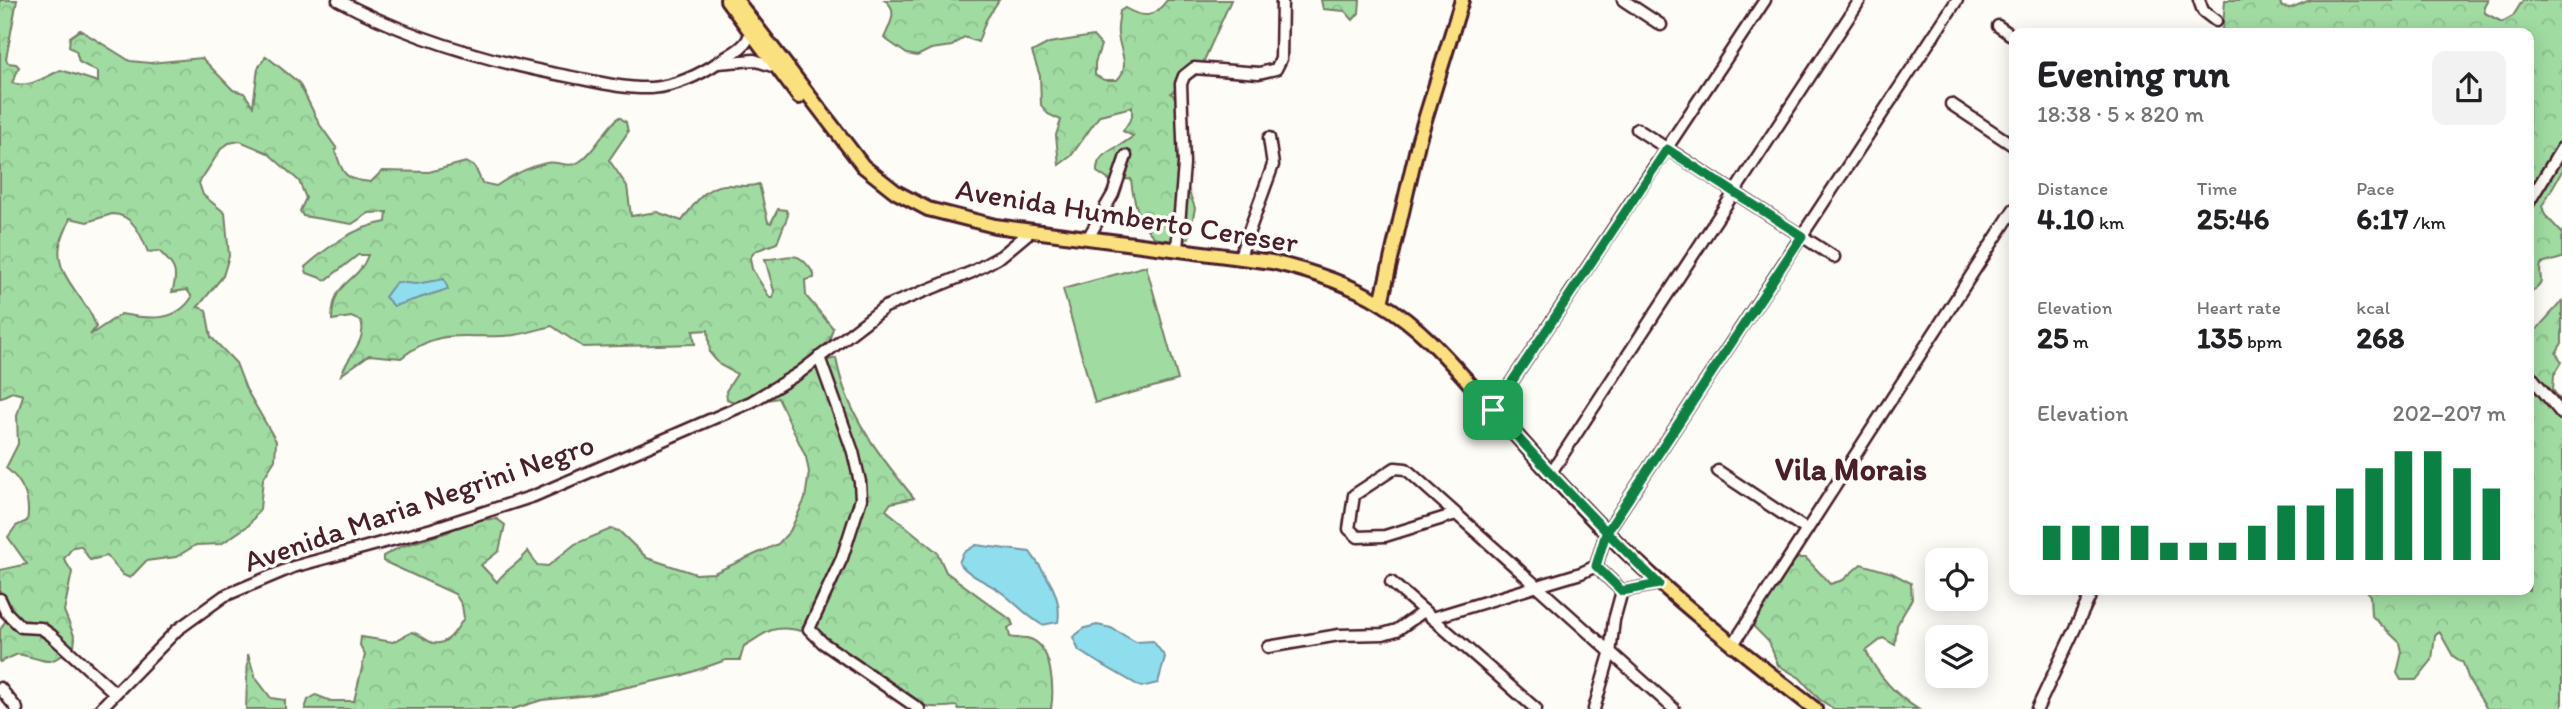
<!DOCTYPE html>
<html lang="en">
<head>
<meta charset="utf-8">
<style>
	:root { --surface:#fff; --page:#f2f2f2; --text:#202124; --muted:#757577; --accent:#0b8043 }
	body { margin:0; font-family:Itim,sans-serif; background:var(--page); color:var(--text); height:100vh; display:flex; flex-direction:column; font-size:26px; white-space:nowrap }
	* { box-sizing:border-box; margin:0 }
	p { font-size:23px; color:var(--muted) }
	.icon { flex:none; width:38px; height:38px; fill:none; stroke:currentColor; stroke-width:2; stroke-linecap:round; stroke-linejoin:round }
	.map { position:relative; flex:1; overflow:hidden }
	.details { position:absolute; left:2009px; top:28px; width:525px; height:567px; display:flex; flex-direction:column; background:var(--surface); border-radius:14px; box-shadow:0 4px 18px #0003 }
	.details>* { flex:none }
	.controls { position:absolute; left:1925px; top:548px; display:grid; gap:14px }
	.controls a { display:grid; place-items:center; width:63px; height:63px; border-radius:14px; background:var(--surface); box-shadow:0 4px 18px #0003; font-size:35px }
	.pin { position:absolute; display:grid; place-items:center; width:60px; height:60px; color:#fff; margin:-30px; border-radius:14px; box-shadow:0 4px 10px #0006 }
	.round { display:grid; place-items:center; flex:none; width:74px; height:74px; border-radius:14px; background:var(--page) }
	.summary { display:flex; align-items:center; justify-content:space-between; height:119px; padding:0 28px }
	h1 { font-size:38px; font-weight:800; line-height:52px }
	.stats { display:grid; grid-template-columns:repeat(3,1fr); gap:10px; height:119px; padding:7px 28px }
	.stats div { display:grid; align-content:center }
	.stats b { font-size:30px; font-weight:800 }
	.stats small { font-size:19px; font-weight:400 }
	.stats p { font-size:19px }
	.chart { height:196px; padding:14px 28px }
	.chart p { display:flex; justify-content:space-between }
	.chart svg { width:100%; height:126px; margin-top:7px; stroke:var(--accent); stroke-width:6 }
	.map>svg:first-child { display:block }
</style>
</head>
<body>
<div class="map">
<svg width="2562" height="709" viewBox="0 0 2562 709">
	<defs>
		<pattern id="forest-crowns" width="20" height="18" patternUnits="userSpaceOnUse" patternTransform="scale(1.75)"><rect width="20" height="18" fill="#a0dca2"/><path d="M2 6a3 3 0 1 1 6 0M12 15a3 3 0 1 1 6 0" fill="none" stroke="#8bbc8c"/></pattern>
	</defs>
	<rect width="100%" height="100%" fill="#fdfcf7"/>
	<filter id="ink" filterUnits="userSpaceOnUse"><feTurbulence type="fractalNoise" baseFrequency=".0143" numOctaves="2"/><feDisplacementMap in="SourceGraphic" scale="14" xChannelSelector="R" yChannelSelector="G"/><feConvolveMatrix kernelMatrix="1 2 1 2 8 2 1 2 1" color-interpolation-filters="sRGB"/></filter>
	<g filter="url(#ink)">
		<g fill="url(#forest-crowns)" stroke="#757e66" stroke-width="2" fill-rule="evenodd">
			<path d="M0,0h17l-11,59 2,4 8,1 3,3 -7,16c17,6 35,-7 49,-13l37,12v-10l-19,-10 -3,-11 -7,-4 1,-10 10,-7 50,31 20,2 52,-5 31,32 11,3 9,13 5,-38 8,-12 33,27 21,42 17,24 -2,1c8,24 9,30 36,32l11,-11 47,1 37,-10 9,5 7,16 14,3c15,-10 32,-19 50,-23 11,-3 22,6 33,-1 15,-9 24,-31 40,-45l7,5 2,10 -19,28 18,26 4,30 26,-4 25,9c10,-14 23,-35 42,-36 13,-1 22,4 35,-1l9,38 3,1 7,-14 8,1 2,5 -11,28 -22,8 -5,7 2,11 18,29h3l1,-7 -9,-32c26,0 31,-13 49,15v4l-9,2 1,16 27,32 -8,27 3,5 8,-2c10,56 43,97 78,140l-23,5 -5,7 51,42 9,20 65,48 2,5 -5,3 2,9c7,2 10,0 17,1 26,5 27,52 24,71h-93l-1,-3c-12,1 -26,3 -37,-2 -43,-19 -98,-86 -148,-74 -9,3 -20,12 -28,16l-4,14h-14l-43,15 -92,20 -49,5 -29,9h-208l3,-9 8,-5 15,6h23l11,-46 -5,-10 1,-8 32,5 19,-10c8,2 14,9 21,11 16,3 24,-15 31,-25l-2,-13 -7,-11 -72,-33v-5l17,-9 48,-15 21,-12 28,-1 8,6 -6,26 -18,14 16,17c8,-13 23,-18 31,-31l9,14 11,1 27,-22 36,-15 8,2 28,27 49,16 18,-1 64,-29 12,-13 15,-32 4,-27 -3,-15 -28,-59 -38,7 -13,-6 -1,-8 11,-17 -17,-9 -10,-12 -2,-23 -15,1 2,13 -112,3 -31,-21c-12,3 -25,7 -37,9 -50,6 -70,-11 -114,23l-32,-3 -28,20c6,-18 27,-35 20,-54l-10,-4 -19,3c1,-43 25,-34 36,-65h-10l-32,25 -19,-7 -2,-6c24,-21 49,-40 81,-45l1,-10 -18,1 -17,11 -49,-8 -3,-5 6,-13 -7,-17 -31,-28 -28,-12 -11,2 -8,6 -22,34 4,12 22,18 4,43 -6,20 -25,31 8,3 5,27 25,26 10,26 30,52 -1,19 -12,19 -3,30 -11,16 -28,19 -25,1 -20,12 -30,4 -16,17 -7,-3 -16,-19 -17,4 -9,-14 -8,1 -9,12 8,13 -8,39 11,27 -1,9c-30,22 -24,13 -56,7l-18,8v-32l7,-12 -7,-4v-44l27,-6 -19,-27 8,-11 11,-5c4,-21 -4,-40 -21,-53l12,-24 -1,-28 6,-21 -11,-3 -12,6zM112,214c21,0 29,21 36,38l11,-1c15,14 20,20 13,41l15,-2 5,7c-16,26 -44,22 -71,17l-31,21 6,-8c-7,-28 -42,-49 -36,-82 2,-9 8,-18 10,-27l17,4z"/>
			<path d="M885,0h114l-13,20 -8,22 -14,-5 -12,9 -21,3 -14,7 -10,-2 -23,-16c6,-14 15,-27 1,-38z"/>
			<path d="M1167,0h64l-33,74 -27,19 17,19 -8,55 15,41 -6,30c-39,22 -56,-30 -58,-59l-22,1 -12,-8c-2,-20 23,-23 36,-36l-10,-5 9,-14v-10l-32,8 -29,41 -12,9 -3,-30 5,-15 -13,-6 -7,-9 -1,-29 -8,-24 17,-9 44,-7 8,9 -6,18v12l9,5h13c14,-13 3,-29 1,-45 -1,-7 1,-16 2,-24l5,-3c19,11 29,10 42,-8z"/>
			<path d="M1321,0h39l-1,13 -6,7 -8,-9 -22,-2z"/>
			<path d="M2225,0h54l3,7 9,1 19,-8h178l-4,7 1,6 17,9 11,-6 10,-16h39v171l-20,35 3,9 17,18v25l-21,6c-4,18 8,16 -12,30v-261h-309l3,-7z"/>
			<path d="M2562,301v42l-6,10 6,9 -8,13 -1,15 9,12v307h-75l-18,-29 -6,-17 -10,-7 -14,-25 -4,4 -3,25 -16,20h-15l-4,-7 5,-21 -2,-9 -29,-28 -1,-19 -4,-6h163v-258l8,-3z"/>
			<path d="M1798,558h8l24,26 13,-4 18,-16 31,9 19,10 1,16 -15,26 -2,20 -12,-7 -17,13c12,24 29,44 52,58h-84l-15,-10 -19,-21 -22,-13 -9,-23 -15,-15c3,-26 24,-53 44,-69z"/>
			<path d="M248,654l7,23 16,21 14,2v9h-39z"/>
		</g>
		<path fill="#a0dca2" stroke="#757e66" stroke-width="2" d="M1146,266l32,114 -83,23 -32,-114z"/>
		<g fill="#8fdeed" stroke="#73929f" stroke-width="2">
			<path d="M444,279l4,10 -54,17 -9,-9 11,-15 20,2z"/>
			<path d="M976,545l54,7c14,20 33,43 28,70l-16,3c-17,-10 -26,-22 -41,-33 -16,-12 -27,-12 -42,-29l4,-10z"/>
			<path d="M1097,625l14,3 25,14 17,-1 12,16 -7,26 -17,4 -62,-36 -6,-14 12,-9z"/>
		</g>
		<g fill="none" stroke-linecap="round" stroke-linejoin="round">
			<g stroke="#4a1f2b" stroke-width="15">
				<g id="minor">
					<path d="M338,0c73,39 153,62 234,77 25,5 53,12 79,11 25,-2 49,-13 69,-27 11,-7 29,-15 30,-29"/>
					<path d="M1623,0l38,25"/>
					<path d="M2199,0l4,11 13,10"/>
					<path d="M1998,26l16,11"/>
					<path d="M718,63l36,-3 21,7"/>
					<path d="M1951,104l63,42"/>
					<path d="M1637,129l197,128"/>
					<path d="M2529,202l33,-54"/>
					<path d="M1088,238l25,-44 13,-38"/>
					<path d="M1177,249l7,-85 -3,-80 3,-8 10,-8 65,5 17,-4 5,-10 1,-59"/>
					<path d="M1240,256l33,-91 -4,-27"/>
					<path d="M819,357l34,95 7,30 1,17 -19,59 -33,71 14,14 96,66"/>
					<path d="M2529,374l33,40"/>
					<path d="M1493,410l272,-410"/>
					<path d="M1718,471l89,59"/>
					<path d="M1550,474l310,-474"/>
					<path d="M1456,514l-71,22 -27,1 -9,-8 5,-34 41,-27 11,1 268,240"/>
					<path d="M1596,566l26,25"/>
					<path d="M1391,582l145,127"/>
					<path d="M1622,591l37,-7"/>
					<path d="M0,599l6,13 15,15 20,1 10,7 64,58"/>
					<path d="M1432,618l149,-45 15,-7 10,-33 351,-533"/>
					<path d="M1732,646l282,-437"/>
					<path d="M1268,647l71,-12 44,-1 14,-4 27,-19"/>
					<path d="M0,688l17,21"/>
					<path d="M100,709l77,-79 47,-34 69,-29 139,-38 102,-33 217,-94 48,-29 86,-66 87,-35 29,-16 30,-25"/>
					<path d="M1594,709l16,-55 4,-34 8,-29"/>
					<path d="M2037,709l56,-119"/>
				</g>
			</g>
			<g stroke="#4a1f2b" stroke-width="18">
				<g id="major">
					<path d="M727,0l72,97"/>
					<path d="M736,0l127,166 33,26 32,17 67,17 277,36c38,9 76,21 109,41 39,23 68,57 97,90 43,47 84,96 130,141 65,65 135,119 207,175"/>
					<path d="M1381,303l38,-164 43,-139"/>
				</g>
			</g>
			<use href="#minor" stroke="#fdfcf7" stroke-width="10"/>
			<use href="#major" stroke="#fbe080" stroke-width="12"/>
		</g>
	</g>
	<g fill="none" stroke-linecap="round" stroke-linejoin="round" filter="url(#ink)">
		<g stroke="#fff" stroke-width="14">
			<path id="route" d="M1493,410c54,60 108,118 166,174l-37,7 -26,-25 10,-33 196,-297 -135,-87 -174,261"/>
		</g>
		<use href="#route" stroke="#0b8043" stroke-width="9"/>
	</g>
	<g text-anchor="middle" stroke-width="7" stroke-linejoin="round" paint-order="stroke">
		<g font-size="30" fill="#4a1f2b" stroke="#fdfcf7">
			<text transform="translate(1127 216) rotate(9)" y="10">Avenida Humberto Cereser</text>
			<text transform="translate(419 503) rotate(-19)" y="10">Avenida Maria Negrini Negro</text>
		</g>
		<g font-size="32" font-weight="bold" fill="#4a1f2b" stroke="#fdfcf7">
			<text x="1851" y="480">Vila Morais</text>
		</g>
	</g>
</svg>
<div class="controls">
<a><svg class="icon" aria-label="locate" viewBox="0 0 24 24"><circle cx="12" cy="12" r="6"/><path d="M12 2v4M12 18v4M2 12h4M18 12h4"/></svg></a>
<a><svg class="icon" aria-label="layers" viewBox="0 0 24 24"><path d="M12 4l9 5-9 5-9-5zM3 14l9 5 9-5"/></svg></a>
</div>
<div class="pin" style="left:1493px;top:410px;background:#1e9e55"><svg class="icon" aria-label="arrive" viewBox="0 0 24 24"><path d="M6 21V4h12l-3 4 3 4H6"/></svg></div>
<section class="details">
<div class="summary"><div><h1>Evening run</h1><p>18:38 · 5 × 820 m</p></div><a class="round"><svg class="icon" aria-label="share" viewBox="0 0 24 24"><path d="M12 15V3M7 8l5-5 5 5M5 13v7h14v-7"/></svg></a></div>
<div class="stats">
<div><p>Distance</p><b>4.10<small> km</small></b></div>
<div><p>Time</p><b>25:46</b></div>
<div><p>Pace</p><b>6:17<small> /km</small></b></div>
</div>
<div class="stats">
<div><p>Elevation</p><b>25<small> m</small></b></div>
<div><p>Heart rate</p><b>135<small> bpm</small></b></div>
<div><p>kcal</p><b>268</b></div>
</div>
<div class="chart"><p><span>Elevation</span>202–207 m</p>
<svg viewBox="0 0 160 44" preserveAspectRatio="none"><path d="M5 44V32M15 44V32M25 44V32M35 44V32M45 44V38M55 44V38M65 44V38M75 44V32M85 44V25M95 44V25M105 44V19M115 44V12M125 44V6M135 44V6M145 44V12M155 44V19"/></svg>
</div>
</section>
</div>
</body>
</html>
